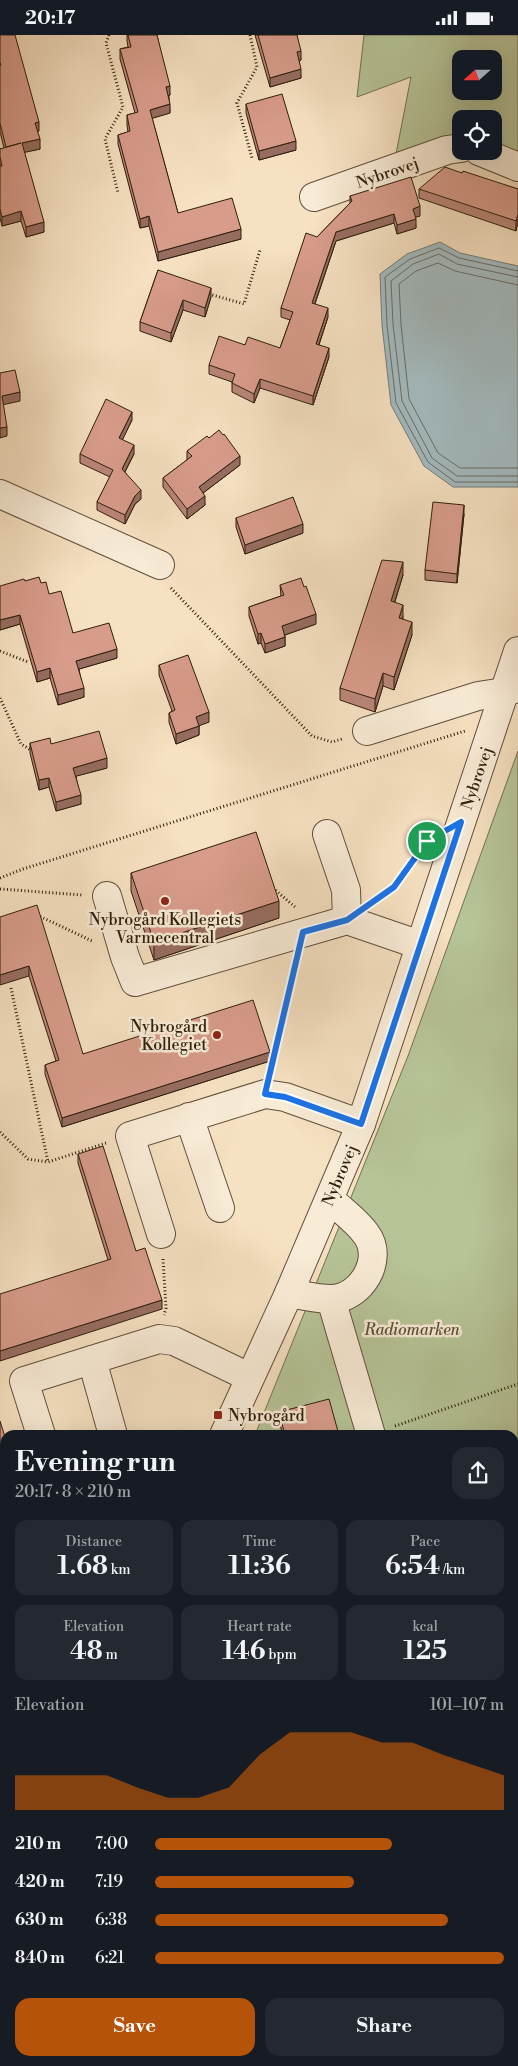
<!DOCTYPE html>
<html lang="en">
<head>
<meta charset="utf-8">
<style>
	:root { --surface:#171b24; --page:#242831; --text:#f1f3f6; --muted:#9ea1a6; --accent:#b45309 }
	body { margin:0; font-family:"Libre Bodoni",serif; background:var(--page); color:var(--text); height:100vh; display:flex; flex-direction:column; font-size:19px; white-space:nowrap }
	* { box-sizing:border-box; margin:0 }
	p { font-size:16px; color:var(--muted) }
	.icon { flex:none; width:28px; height:28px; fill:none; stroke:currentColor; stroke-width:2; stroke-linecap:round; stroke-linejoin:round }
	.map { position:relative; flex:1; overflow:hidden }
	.sheet { position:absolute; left:0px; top:1395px; width:519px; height:636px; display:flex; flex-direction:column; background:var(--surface); border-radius:15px 15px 0 0; box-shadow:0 5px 20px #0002 }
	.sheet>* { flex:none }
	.needle { width:32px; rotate:249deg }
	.buttons { position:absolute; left:452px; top:15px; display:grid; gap:10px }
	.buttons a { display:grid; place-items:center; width:50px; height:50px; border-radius:10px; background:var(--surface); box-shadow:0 5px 20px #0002; font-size:25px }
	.pin { position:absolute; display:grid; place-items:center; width:42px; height:42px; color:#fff; margin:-21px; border:2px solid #fff; border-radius:50%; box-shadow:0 1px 5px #0007 }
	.round { display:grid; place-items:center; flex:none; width:52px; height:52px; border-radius:15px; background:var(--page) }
	.overview { display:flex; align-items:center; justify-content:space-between; height:85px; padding:0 15px }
	h1 { font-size:28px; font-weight:700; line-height:38px }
	.stats { display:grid; grid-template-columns:repeat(3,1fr); gap:8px; height:85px; padding:5px 15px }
	.stats div { display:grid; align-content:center; border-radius:12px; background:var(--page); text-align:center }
	.stats b { font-size:25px; font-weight:700 }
	.stats small { font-size:14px; font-weight:400 }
	.stats p { font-size:14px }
	.chart { height:140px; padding:10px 15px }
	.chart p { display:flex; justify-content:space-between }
	.chart svg { width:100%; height:90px; margin-top:5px; fill:var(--accent); opacity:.7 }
	.button { display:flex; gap:10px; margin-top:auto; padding:10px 15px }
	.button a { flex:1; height:58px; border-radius:15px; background:var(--accent); color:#fff; font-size:20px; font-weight:700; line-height:58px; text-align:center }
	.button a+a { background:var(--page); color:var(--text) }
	ul { padding:0 15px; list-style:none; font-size:16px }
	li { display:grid; grid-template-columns:80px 60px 1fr; align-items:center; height:38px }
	li i { height:12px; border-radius:6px; background:var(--accent) }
	.status { display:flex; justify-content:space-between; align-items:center; height:35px; padding:0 25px; background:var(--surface); direction:ltr }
	.status svg { height:14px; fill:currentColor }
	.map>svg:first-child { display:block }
</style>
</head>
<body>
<div class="status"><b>20:17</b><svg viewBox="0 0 49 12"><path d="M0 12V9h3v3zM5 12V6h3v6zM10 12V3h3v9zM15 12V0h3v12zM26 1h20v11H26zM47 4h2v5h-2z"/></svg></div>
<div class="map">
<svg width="518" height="2031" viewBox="0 0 518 2031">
	<rect width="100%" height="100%" fill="#f6e1c2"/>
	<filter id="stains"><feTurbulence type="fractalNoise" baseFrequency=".004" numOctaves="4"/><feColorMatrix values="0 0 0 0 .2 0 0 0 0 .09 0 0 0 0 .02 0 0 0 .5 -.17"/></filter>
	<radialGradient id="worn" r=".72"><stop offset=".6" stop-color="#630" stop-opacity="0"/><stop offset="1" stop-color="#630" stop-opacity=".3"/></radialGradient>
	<g fill="#b6c498" stroke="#727152" fill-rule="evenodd">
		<path d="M364,0h154v118l-24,-9v-25h-33v21l-65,14 15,-77 -54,20zM461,24h33v32h-33z"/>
		<path d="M518,716v1315h-92l-1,-5h89v-626h-259l153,-379z"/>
		<path d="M5,2019v7h236l1,5h-242z"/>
		<path d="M268,2026h153l-23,5h-129z"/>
	</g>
	<path fill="#a3babf" stroke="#747c77" d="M440,207l20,11 58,13v221h-65l-29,-21 -33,-61 -9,-80 -2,-51 27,-20z"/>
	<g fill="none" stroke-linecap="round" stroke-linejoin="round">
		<g stroke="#686c66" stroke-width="1">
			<path d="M518,236l-59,-13 -20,-10 -29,11 -25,18 2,48 9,78 32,59 27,20h63"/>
			<path d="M518,242l-61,-13 -18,-10 -26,10 -22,17 2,43 9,77 30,57 25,18h61"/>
			<path d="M518,250l-63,-14 -17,-8 -22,8 -17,13 2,40 8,75 29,54 22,15h58"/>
		</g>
		<g stroke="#604f3a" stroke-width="30">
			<g id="minor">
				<path d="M479,116l39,16"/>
				<path d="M314,162l133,-47 14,-2"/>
				<path d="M0,459l160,71"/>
				<path d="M367,696l111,-35 26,-4 14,-4"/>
				<path d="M327,799l19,56 1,30"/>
				<path d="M107,861l18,61 10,25 212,-62 73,25"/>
				<path d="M189,1082l31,91"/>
				<path d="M161,1199l-31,-98 135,-42 20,3 76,27"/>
				<path d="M289,1258c13,2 28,6 42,6 30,0 54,-40 35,-65 -9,-13 -25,-24 -36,-35"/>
				<path d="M331,1264l40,136"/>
				<path d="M92,1325l21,75"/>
				<path d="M41,1400l-17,-54 135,-42 15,2 75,36"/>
				<path d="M224,1400l65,-142 72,-169 157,-473"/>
				<path d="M0,1567l5,-1"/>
				<path d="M0,1603l5,16"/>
				<path d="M0,1818l5,3"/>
				<path d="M0,1948l5,-13"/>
				<path d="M0,1989l5,1"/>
			</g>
		</g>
		<g stroke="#2e1e0c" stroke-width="3" stroke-dasharray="1 2.5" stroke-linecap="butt">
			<path d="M109,0l-3,8 17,64 -18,32 13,54"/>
			<path d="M250,0l7,32 -20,36 15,55"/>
			<path d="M209,259l35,10 16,-54"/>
			<path d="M171,553l141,148 20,6 10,-3"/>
			<path d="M0,616l28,11"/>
			<path d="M0,663l21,46 10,6"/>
			<path d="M0,843l23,-9 442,-138"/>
			<path d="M273,853l22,19"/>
			<path d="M0,854l82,6"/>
			<path d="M373,867l21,-15 31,-43"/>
			<path d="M37,880l55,26"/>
			<path d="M11,953l37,174 58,-19"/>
			<path d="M271,1033l25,-105"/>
			<path d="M0,1097l28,27 20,3"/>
			<path d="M163,1224l3,49 -2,7"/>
			<path d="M395,1391l123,-42"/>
			<path d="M514,1567l4,4"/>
			<path d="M514,1663l4,-11"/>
			<path d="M0,1748l5,-5"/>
			<path d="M442,2026l1,5"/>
			<path d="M4,2031l1,-10"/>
			<path d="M123,2031l7,-5"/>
		</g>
		<use href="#minor" stroke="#f9ecd7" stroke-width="28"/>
	</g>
	<g fill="#ba8678" stroke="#2e1e0c">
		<path d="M0,0l39,96h-2l3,18 -16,3 20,80 -18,5 -5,-16 -19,5 -2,-8v-69l4,-1 -4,-16z"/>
		<path d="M127,0h30l13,60 -1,1 1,17 -18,5 26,95 63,26 -83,22 -9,-35 -9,2 -22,-84v-9l10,-3 -1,-7v-10l8,-2 -15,-54v-10l8,-2 -1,-6z"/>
		<path d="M255,0h42l4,25 -2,1 2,17 -31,9z"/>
		<path d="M246,69l50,46 -37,10 -13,-47z"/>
		<path d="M462,138l56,16 -2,42 -97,-33v-9z"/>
		<path d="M350,161l70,20 -5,1 1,11 -19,6 -3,-11 -58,18 -21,63 13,13 -9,28 10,12 -16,48 -53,-17 -6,15 -22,-11v-10l-23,-8v-9l36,-20 35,3 10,-28 -9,-3v-9l36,-71 33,-34z"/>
		<path d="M158,235l53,27 -6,20 -22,-7 -12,32 -31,-11v-9z"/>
		<path d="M132,385l-10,20 12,14 -9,18 16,27 -6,5 -10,20 -28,-14v-8l13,-25 -30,-14v-9z"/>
		<path d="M209,403l31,27 -37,28 2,12 -18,14 -24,-32v-9l24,-18v-9z"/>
		<path d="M464,479l-7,69 -32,-3v-10z"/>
		<path d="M236,483l67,15 -58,21 -9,-27z"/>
		<path d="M403,540l-8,27 8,15v2l9,16 -18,55 -11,-4 -8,26 -35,-12v-12z"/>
		<path d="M25,546l16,2 8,11 24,39 44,25 -38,11 5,28 -26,8 -8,-27 -13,4 -17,-58 -20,6z"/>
		<path d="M280,550l36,39 -31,11v11l-20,7 -4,-10 -3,1 -9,-28v-9l32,-11z"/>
		<path d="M159,630l50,57 -10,3v10l-23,9 -7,-22v-9l3,-2 -13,-36z"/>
		<path d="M30,708l21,1 56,24 -31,8 5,28 -25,7 -7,-24 -10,3 -9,-37z"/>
		<path d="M131,838l148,45 -125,42 -23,-69z"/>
		<path d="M0,882l83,137 187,7 -208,66 -17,-53v-9l11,-4 -27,-85z"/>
		<path d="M78,1119l58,97 26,58 -54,-49 -30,-97z"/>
		<path d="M279,1377l60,23h-56l-4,-13z"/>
	</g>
	<g fill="#976d61" stroke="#2e1e0c">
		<path d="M301,16v9l-4,2v-10z"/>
		<path d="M301,34v9l-31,9v-9z"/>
		<path d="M170,51v9l-4,2v-10z"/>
		<path d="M170,69v9l-20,6v-9z"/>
		<path d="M39,87v9l-4,1v-9z"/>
		<path d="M40,104v10l-18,4v-10z"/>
		<path d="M296,106v9l-37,10v-9z"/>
		<path d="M420,171v10l-7,2v-9z"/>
		<path d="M21,176v10l-19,5v-9z"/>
		<path d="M394,179v9l-58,18 -24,71v-9l24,-71z"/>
		<path d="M518,179v9l-2,8v-10z"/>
		<path d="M149,181v10l-9,2v-9z"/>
		<path d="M416,184v9l-19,6v-9z"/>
		<path d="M44,187v10l-18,5v-10z"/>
		<path d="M241,194v10l-83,22v-9z"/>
		<path d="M211,253v9l-6,20v-9z"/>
		<path d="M183,265v10l-12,32v-9z"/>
		<path d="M328,273v9l-12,36v-9z"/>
		<path d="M329,313v9l-16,48v-9z"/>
		<path d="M260,344v9l-6,15v-9z"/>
		<path d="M20,357v9l-18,4v-9z"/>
		<path d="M132,377v8l-13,27v-9z"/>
		<path d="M7,392v9l-7,2v-10z"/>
		<path d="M134,410v9l-12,23v-8z"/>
		<path d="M240,421v9l-41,31v-9z"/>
		<path d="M141,455v9l-6,5 -10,20v-9l10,-19z"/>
		<path d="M205,461v9l-18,14v-10z"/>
		<path d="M464,470v9l-7,69v-9z"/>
		<path d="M303,489v9l-58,21v-9z"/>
		<path d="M403,527v13l-12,38v-12z"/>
		<path d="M403,570v12l-4,14v-13z"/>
		<path d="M316,579v10l-34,12v-10z"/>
		<path d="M20,580v9l-20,6v-10z"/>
		<path d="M412,587v13l-18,55v-13z"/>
		<path d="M261,598v10l-3,1v-10z"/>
		<path d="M285,602v9l-20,7v-9z"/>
		<path d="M117,614v9l-41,12v-9z"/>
		<path d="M50,633v10l-13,4v-10z"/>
		<path d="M383,638v13l-8,26v-13z"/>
		<path d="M84,653v9l-26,8v-10z"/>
		<path d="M209,677v10l-13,5v-10z"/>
		<path d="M199,691v9l-23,9v-10z"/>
		<path d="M107,723v10l-34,9v-9z"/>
		<path d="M49,743v9l-10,3v-10z"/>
		<path d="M81,760v9l-25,7v-9z"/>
		<path d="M279,866v17l-125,42v-18z"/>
		<path d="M29,931v10l-29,9v-10z"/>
		<path d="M270,1017v9l-208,66v-9z"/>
		<path d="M162,1265v9l-162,52v-10z"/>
		<path d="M5,1529v9l-5,2v-9z"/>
	</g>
	<g fill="#d89c8b" stroke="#2e1e0c">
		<path d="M0,0h15l24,87 -4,1 5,16 -18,4 22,79 -18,5 -5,-16 -19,6 -2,-8v-43h2l-2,-9v-8l21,-6 -15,4 -6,-24v-58h1l-1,-3z"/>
		<path d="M128,0h29l13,51 -4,1 4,17 -20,6 28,103 54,-15 9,31 -83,23 -9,-36 -9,3 -22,-84 12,-4 -3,-16 11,-3 -18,-63 11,-2z"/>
		<path d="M258,0h39l4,16 -4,1 4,17 -31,9z"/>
		<path d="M282,59l14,47 -37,10 -13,-47z"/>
		<path d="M445,132l17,6 1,-2 55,18v25l-2,7 -97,-32z"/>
		<path d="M411,142l9,29 -7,3 3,10 -19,6 -3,-11 -58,18 -24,71 16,5 -12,36 13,4 -16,48 -53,-17 -6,15 -22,-11 3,-9 -26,-9 10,-29 26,9 3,-8 32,11 13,-36 -12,-4 25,-75 11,4 35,-36 -2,-5z"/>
		<path d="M158,235l53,18 -6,20 -22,-8 -12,33 -31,-11z"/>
		<path d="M15,335l5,22 -18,4 5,31 -7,1v-55z"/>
		<path d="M106,364l26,13 -13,26 15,7 -12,24 19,21 -6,6 -10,19 -28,-13 16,-32 -33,-16z"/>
		<path d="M219,395l4,5 1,-1 16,22 -41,31 6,9 -18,13 -24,-31 29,-22 -5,-5 20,-15 2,2z"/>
		<path d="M293,462l10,27 -58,21 -9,-27z"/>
		<path d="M433,467l31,3 -7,69 -32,-4z"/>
		<path d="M382,525l21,2 -12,39 12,4 -4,13 13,4 -18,55 -11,-4 -8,26 -35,-11z"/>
		<path d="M39,542l2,6 5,-1 3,12 12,-3 12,42 36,-10 8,26 -41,12 8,27 -26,7 -8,-27 -13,4 -17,-57 -20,5v-34l24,-7 1,2z"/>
		<path d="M301,543l3,9 2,-1 10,28 -34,12 3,11 -20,7 -4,-11 -3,1 -9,-27 35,-12 -4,-10z"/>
		<path d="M188,620l21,57 -13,5 3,9 -23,8 -7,-21 6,-3 -16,-45z"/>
		<path d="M99,696l8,27 -34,10 8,27 -25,7 -7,-24 -10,2 -9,-37 20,-5 1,6z"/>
		<path d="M256,797l23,69 -125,41 -23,-69z"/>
		<path d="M37,870l46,149 170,-54 17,52 -208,66 -17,-53 14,-5 -30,-94 -29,9v-58z"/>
		<path d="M103,1111l33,105 9,-3 17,52 -162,51v-57l111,-35 -33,-105z"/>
		<path d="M329,1364l10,36h-54l-6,-23z"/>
		<path d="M0,1386l5,16v127l-5,2z"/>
	</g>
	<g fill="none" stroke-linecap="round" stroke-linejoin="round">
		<g stroke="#fff" stroke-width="10">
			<path id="route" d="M461,787l-100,302 -76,-27 -20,-3 38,-162 44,-12 47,-33 33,-46z"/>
		</g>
		<use href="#route" stroke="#1a73e8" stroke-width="6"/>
	</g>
	<g fill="#8f2418" stroke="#f9ecd7" stroke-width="2">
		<circle cx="165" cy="866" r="5"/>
		<circle cx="217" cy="1000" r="5"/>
		<rect x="213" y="1375" width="10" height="10" rx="2.5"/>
	</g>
	<g text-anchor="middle" stroke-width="5" stroke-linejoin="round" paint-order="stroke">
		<g font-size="16" fill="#2e1e0c" stroke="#f9ecd7">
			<text transform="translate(387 137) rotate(-19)" y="6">Nybrovej</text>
			<text transform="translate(476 743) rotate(-71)" y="6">Nybrovej</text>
			<text transform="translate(339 1140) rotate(-67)" y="6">Nybrovej</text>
		</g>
		<g font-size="16" fill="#2e1e0c" stroke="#f9ecd7">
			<text x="165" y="890">Nybrogård Kollegiets<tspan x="165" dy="18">Varmecentral</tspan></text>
			<text x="207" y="997" text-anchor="end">Nybrogård<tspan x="207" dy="18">Kollegiet</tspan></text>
			<text x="228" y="1386" text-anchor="start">Nybrogård</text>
		</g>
		<g font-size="16" font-style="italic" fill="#575036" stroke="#f9ecd7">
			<text x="412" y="1300">Radiomarken</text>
		</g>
	</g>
	<rect width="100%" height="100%" filter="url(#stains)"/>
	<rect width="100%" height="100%" fill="url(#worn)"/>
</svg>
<div class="buttons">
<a><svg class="needle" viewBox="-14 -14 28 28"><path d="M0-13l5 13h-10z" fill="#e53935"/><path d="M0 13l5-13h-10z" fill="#9ea1a6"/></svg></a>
<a><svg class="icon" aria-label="locate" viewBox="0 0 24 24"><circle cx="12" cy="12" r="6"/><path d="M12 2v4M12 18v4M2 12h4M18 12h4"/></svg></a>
</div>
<div class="pin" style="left:427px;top:806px;background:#1e9e55"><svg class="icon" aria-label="arrive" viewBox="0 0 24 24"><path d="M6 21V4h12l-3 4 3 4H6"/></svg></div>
<section class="sheet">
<div class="overview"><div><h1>Evening run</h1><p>20:17 · 8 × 210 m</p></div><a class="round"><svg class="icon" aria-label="share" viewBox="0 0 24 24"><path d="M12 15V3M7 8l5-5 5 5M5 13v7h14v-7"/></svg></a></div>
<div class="stats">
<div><p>Distance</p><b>1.68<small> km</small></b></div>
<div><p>Time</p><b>11:36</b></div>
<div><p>Pace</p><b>6:54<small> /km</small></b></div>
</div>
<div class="stats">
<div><p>Elevation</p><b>48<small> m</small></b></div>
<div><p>Heart rate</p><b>146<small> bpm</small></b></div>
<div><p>kcal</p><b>125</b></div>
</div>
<div class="chart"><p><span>Elevation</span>101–107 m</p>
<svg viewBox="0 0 160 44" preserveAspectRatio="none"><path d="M0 44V27L10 27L20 27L30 27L40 33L50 38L60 38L70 33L80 17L90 6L100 6L110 6L120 11L130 11L140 17L150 22L160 27V44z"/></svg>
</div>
<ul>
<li><b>210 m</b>7:00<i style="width:68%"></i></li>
<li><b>420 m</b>7:19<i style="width:57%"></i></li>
<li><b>630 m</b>6:38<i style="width:84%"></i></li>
<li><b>840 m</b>6:21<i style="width:100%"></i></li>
</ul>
<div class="button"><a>Save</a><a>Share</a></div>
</section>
</div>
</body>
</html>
